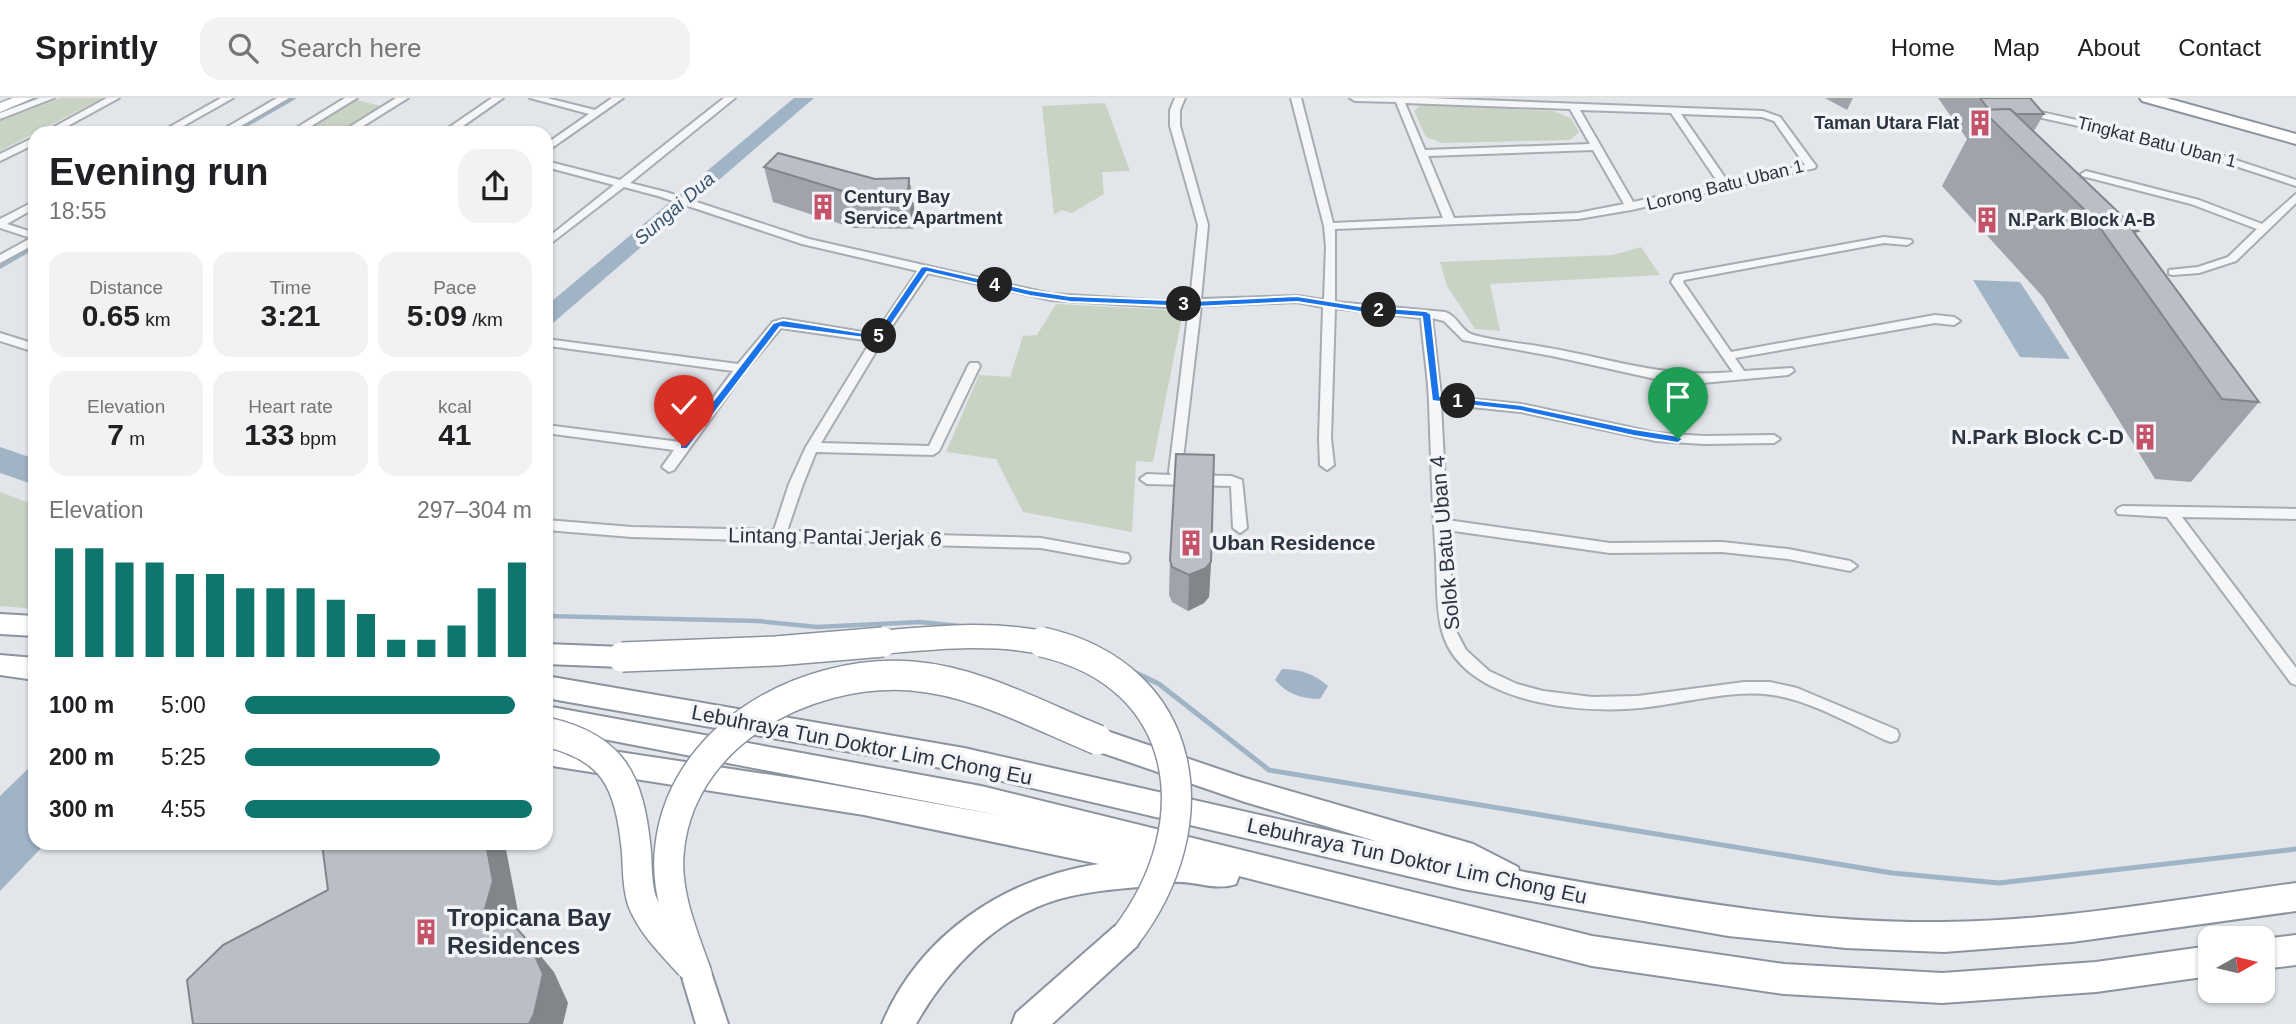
<!DOCTYPE html>
<html lang="en">
<head>
<meta charset="utf-8">
<style>
	:root { --surface:#fff; --page:#f2f2f2; --text:#202124; --muted:#757577; --line:#e0e0e0; --accent:#0f766e }
	body { margin:0; font-family:Arial,sans-serif; background:var(--page); color:var(--text); height:100vh; display:flex; flex-direction:column; font-size:26px; white-space:nowrap }
	* { box-sizing:border-box; margin:0 }
	p { font-size:23px; color:var(--muted) }
	.icon { flex:none; width:38px; height:38px; fill:none; stroke:currentColor; stroke-width:2; stroke-linecap:round; stroke-linejoin:round }
	.map { position:relative; flex:1; overflow:hidden }
	.details { position:absolute; left:28px; top:28px; width:525px; height:724px; display:flex; flex-direction:column; background:var(--surface); border-radius:21px; box-shadow:0 2px 5px #0004 }
	.details>* { flex:none }
	.needle { width:46px; rotate:82deg }
	.controls { position:absolute; left:2198px; top:828px; display:grid; gap:14px }
	.controls a { display:grid; place-items:center; width:77px; height:77px; border-radius:14px; background:var(--surface); box-shadow:0 2px 5px #0004; font-size:35px }
	.pin { position:absolute; display:grid; place-items:center; width:60px; height:60px; color:#fff; margin:-72px -30px; border-radius:50% 50% 50% 0; rotate:-45deg; box-shadow:0 0 7px #0007 }
	.pin .icon { rotate:45deg }
	.km { position:absolute; width:35px; height:35px; margin:-18px; border-radius:50%; background:#222; color:#fff; font-size:19px; line-height:35px; text-align:center }
	.round { display:grid; place-items:center; flex:none; width:74px; height:74px; border-radius:21px; background:var(--page) }
	.overview { display:flex; align-items:center; justify-content:space-between; height:119px; padding:0 21px }
	h1 { font-size:38px; font-weight:700; line-height:52px }
	.metrics { display:grid; grid-template-columns:repeat(3,1fr); gap:10px; height:119px; padding:7px 21px }
	.metrics div { display:grid; align-content:center; border-radius:18px; background:var(--page); text-align:center }
	.metrics b { font-size:30px; font-weight:700 }
	.metrics small { font-size:19px; font-weight:400 }
	.metrics p { font-size:19px }
	.chart { height:196px; padding:14px 21px }
	.chart p { display:flex; justify-content:space-between }
	.chart svg { width:100%; height:126px; margin-top:7px; stroke:var(--accent); stroke-width:6 }
	ul { padding:0 21px; list-style:none; font-size:23px }
	li { display:grid; grid-template-columns:112px 84px 1fr; align-items:center; height:52px }
	li i { height:18px; border-radius:9px; background:var(--accent) }
	header { display:flex; align-items:center; gap:42px; box-sizing:border-box; height:98px; padding:0 35px; background:var(--surface); border-bottom:2px solid var(--line) }
	header strong { font-size:33px }
	nav { display:flex; gap:38px; margin-inline-start:auto; font-size:24px }
	.search { width:490px; height:63px; background:var(--page); display:flex; align-items:center; gap:18px; box-sizing:border-box; padding:0 24px; border-radius:21px; color:var(--muted); font-size:26px }
	.map>svg:first-child { display:block }
</style>
</head>
<body>
<header>
<strong>Sprintly</strong>
<div class="search"><svg class="icon" aria-label="search" viewBox="0 0 24 24"><circle cx="10" cy="10" r="6"/><path d="M15 15l6 6"/></svg>Search here</div>
<nav><a>Home</a><a>Map</a><a>About</a><a>Contact</a></nav>
</header>
<div class="map">
<svg width="2296" height="926" viewBox="0 0 2296 926">
	<rect width="100%" height="100%" fill="#e2e5e9"/>
	<g fill="#c8d3c4">
		<path d="M60,0h43l-103,53v-31z"/>
		<path d="M357,2l24,6 -44,27h-36z"/>
		<path d="M1105,5l25,68 -28,1 2,22 -32,19 -10,-3 -8,5 -12,-109z"/>
		<path d="M1420,7l133,6 18,7 8,14 -9,8 -128,3 -16,-6 -12,-26z"/>
		<path d="M1641,149l19,28 -170,9 10,47 -25,-2 -28,-43 -7,-24 173,-7z"/>
		<path d="M1056,206l114,6 12,7 -29,145 -17,-1 -4,71 -109,-20 -27,-53 -50,-7 33,-77 31,2 13,-41 14,-1z"/>
		<path d="M0,394l35,13v104l-35,-3z"/>
	</g>
	<g fill="#a0b4c6">
		<path d="M794,0h20l-268,231v-23z"/>
		<path d="M1973,182l47,2 50,77 -50,-2z"/>
		<path d="M0,349l35,12v26l-35,-12z"/>
		<path d="M1282,571c18,0 32,5 46,17l-8,13c-18,0 -33,-5 -45,-19z"/>
		<path d="M35,664v82h10l-45,47v-95z"/>
	</g>
	<g fill="none" stroke-linecap="round" stroke-linejoin="round">
		<g stroke="#a0b4c6" stroke-width="3.5">
			<path d="M233,35l61,-35"/>
			<path d="M0,169l35,-20"/>
		</g>
		<path stroke="#a0b4c6" stroke-width="4.5" d="M546,518l212,5 59,6 103,-5 40,4"/>
		<path stroke="#a0b4c6" stroke-width="5" d="M1130,572l29,14 110,86 623,103 107,10 297,-34"/>
		<g stroke="#a7acb3" stroke-width="4">
			<g id="street">
				<path d="M40,0h14l-54,21v-6z"/>
				<path d="M107,0h12l-64,35h-12z"/>
				<path d="M221,0h12l-62,35h-12z"/>
				<path d="M277,0h12l-60,35h-12z"/>
				<path d="M345,0h12l-57,35h-12z"/>
				<path d="M396,0h12l-56,35h-12z"/>
				<path d="M492,0h11l-50,35h-12z"/>
				<path d="M530,0h17l48,12 17,-12h11l-77,54v-8l43,-30z"/>
				<path d="M724,0h11l-105,85 36,9 143,47 242,55 115,7 24,-1 8,-75 -28,-99v-16l5,-12h10l-5,12v16l28,99 -7,74 96,-3 27,4 2,-53 -2,-21 -33,-128h10l32,125 110,-5 -47,-116 -41,-1 -5,-3h77l336,13 17,6 36,49 -1,2 -184,42 -53,9 -243,10v73l110,10c12,4 14,15 24,21 11,6 58,11 74,14 67,11 119,32 190,25l-62,-90 4,-7 209,-38 27,3 1,2 -5,3 -23,-2 -200,37 -1,2 48,70 204,-37 19,2 6,4 -6,4 -19,-2 -200,35 9,13 48,-3 2,3 -6,4 -86,8 -42,-3 -108,-24 -89,-16 -19,-19 -12,-3 9,78 80,8 135,29 48,3 70,-1 6,4 -6,4 -70,1 -48,-3 -135,-29 -80,-8 6,116 163,23 112,-1 66,7 62,12 7,5 -7,5 -62,-12 -66,-7 -112,1 -163,-23 9,101 10,19 23,21 28,13 26,7 49,6 46,-1 106,-14h26l27,6 100,42 2,5 -2,5 -6,2 -6,-2c-32,-15 -78,-41 -113,-45 -41,-6 -90,9 -132,13 -61,6 -179,-5 -198,-77 -6,-20 -5,-53 -6,-75 -4,-51 -5,-102 -7,-154 -1,-28 -6,-56 -8,-84l-86,-10 -4,131 3,26 -7,5 -7,-5 -1,-26 4,-132 -26,-5 -96,4 -20,169 50,1 11,4 5,48 -7,5 -7,-5 -2,-42 -84,-2 -7,-5 7,-5 24,1 -2,-3 20,-165h-23l-115,-7 -123,-27 -44,65 -63,105 108,3 39,-80 2,-3h8l2,3 -41,85 -6,4 -117,-3 -13,32 -16,47 254,7 87,16 2,4 -2,4 -5,1 -82,-15 -409,-11 -86,-7v-10l86,7 142,3 15,-46 17,-37 65,-106 -90,-13 -36,43 -71,99 -5,2 -7,-5 12,-17 -128,-17v-8l134,17 53,-71 -184,-25 -3,-1v-6l192,25 35,-42 10,-3 92,15 43,-63 -116,-27 -144,-48 -34,-9 -78,60v-8l68,-54 -68,-18v-6l74,19zM1405,5l165,6 20,35 -165,6zM1580,12l91,3 48,71 -86,18zM1681,16l81,3 12,4 31,44 -77,17zM1593,52l31,54 -46,9 -124,5 -26,-62z"/>
				<path d="M2027,11l166,37 103,34v6l-109,-36 -163,-36 -2,-2z"/>
				<path d="M35,39v7l-35,17v-7z"/>
				<path d="M2086,73l113,29 63,24 34,-30v9l-60,58 -37,12 -26,2 -4,-1v-4l29,-3 30,-10 29,-28 -66,-25 -109,-28 -1,-2z"/>
				<path d="M35,103v7l-28,16 28,9v11l-35,19v-8l31,-17 -31,-10v-9z"/>
				<path d="M0,235l35,11v8l-35,-11z"/>
				<path d="M2123,408l173,3v10l-114,-2 114,151v17l-5,-2 -124,-166 -49,-3 -2,-3 2,-3z"/>
			</g>
		</g>
		<g stroke="#a2aab4" stroke-width="3">
			<path id="primary" d="M13,0h20l-33,14v-9z"/>
		</g>
		<g stroke="#8b939f" stroke-width="4">
			<g id="highway">
				<path d="M2140,0h26l130,36v10l-154,-43z"/>
				<path d="M0,516l35,2v20l-35,-2z"/>
				<path d="M546,546l76,3 9,3 4,7 -4,7 -9,3 -76,-3z"/>
				<path d="M0,557l35,3v22l-35,-5z"/>
				<path d="M546,578l418,72 415,94 -134,-40 -157,-54 -4,-8 4,-8 10,-4 147,50 228,66 45,23 1,4c141,25 282,53 425,51 118,-1 236,-23 352,-39v28l-224,31 -128,10 -98,-4 -118,-12 -265,-47 -499,-117 -418,-74z"/>
				<path d="M546,608l435,80 611,150 192,28 158,9 154,-11 114,-16v30l-114,16 -154,11 -158,-9 -192,-28 -353,-90 -3,8c-26,9 -50,-9 -75,1 -34,3 -69,5 -102,14 -62,18 -112,70 -143,125h-34c38,-90 123,-146 217,-160l-235,-49 -318,-50v-24l265,40 192,35 -457,-88z"/>
				<path d="M1126,823l11,5 5,10 -5,10 -85,78h-40l4,-11 99,-87z"/>
				<path d="M2296,837v30l-33,4v-30z"/>
				<path d="M697,861l11,4 20,61h-32l-15,-50 5,-11z"/>
			</g>
		</g>
		<use href="#street" fill="#f5f6f8" fill-rule="evenodd"/>
		<use href="#primary" fill="#fff" fill-rule="evenodd"/>
		<use href="#highway" fill="#fff" fill-rule="evenodd"/>
		<g stroke="#8b939f" stroke-width="26" stroke-linecap="butt">
			<path id="highway-bridge-far1" d="M862,546c62,-5 126,-14 187,0"/>
		</g>
		<g stroke="#8b939f" stroke-width="32" stroke-linecap="butt">
			<g id="highway-bridge">
				<path d="M1042,544c150,34 169,183 84,294"/>
				<path d="M622,559l154,-6 107,-9"/>
				<path d="M546,634c68,15 83,50 90,115 2,18 0,37 6,54 10,25 30,44 48,64"/>
				<path d="M697,876c-13,-37 -31,-78 -28,-119 8,-118 134,-187 243,-179 65,5 127,40 186,64"/>
			</g>
		</g>
		<use href="#highway-bridge-far1" stroke="#fff" stroke-width="23"/>
		<use href="#highway-bridge" stroke="#fff" stroke-width="29"/>
	</g>
	<g fill="#a0a4aa">
		<path d="M1825,0h28l-6,12z"/>
		<path d="M1938,0h92l14,16 -10,17 104,100 -2,3 123,168 -68,80 -36,-3 -112,-182 -101,-111 25,-47z"/>
		<path d="M764,69l111,12 34,-1 6,35 -2,16 -60,-1 -80,-26z"/>
		<path d="M1170,462l41,2 -2,35 -5,6 -16,8 -16,-9 -3,-7z"/>
	</g>
	<g fill="#82868b">
		<path d="M909,80l6,35 -2,16 -5,-35z"/>
		<path d="M1211,464l-2,35 -5,6 -16,8 1,-36z"/>
		<path d="M486,746h19l13,68 -8,30 -26,-30z"/>
		<path d="M529,844l25,30 14,31 -5,21h-34z"/>
	</g>
	<g fill="#babfc6" stroke="#82868b" stroke-width="2">
		<path d="M1980,0h50l14,16h-28l-6,-5 -21,1z"/>
		<path d="M2010,11l128,122h-5l126,171 -37,-3 -129,-181 -111,-108z"/>
		<path d="M778,55l97,26 34,-1 -1,16 -62,-2 -82,-25z"/>
		<path d="M1176,356l38,1 -3,107 -5,6 -17,7 -17,-8 -2,-7z"/>
		<path d="M322,746h164l7,37 -9,31 26,9 19,21 14,32 -9,40 -5,10h-336l-6,-44 36,-35 105,-55z"/>
	</g>
	<path fill="#1a73e8" stroke="#fff" stroke-width="2" d="M925,168l105,24 40,6 124,5 103,-5 63,10 66,5 5,3 9,82 81,9 113,24 44,7 5,3 -5,4 -44,-7 -113,-25 -89,-10 -10,-84 -62,-5 -63,-10 -103,5 -124,-5 -40,-6 -103,-24 -46,68 -101,-13 -93,122h-7v-5l93,-121 10,-3 92,15 46,-68z"/>
	<defs>
		<g id="building-bare" transform="scale(2.1)"><path d="M-4-6H4V6H1V3H-1V6H-4ZM-2.5-4.3h1.7v1.8h-1.7ZM.8-4.3h1.7v1.8H.8ZM-2.5-1h1.7V.8h-1.7ZM.8-1h1.7V.8H.8Z" fill="#c45268" stroke="#f2f4f7" stroke-width="2.5" paint-order="stroke"/></g>
	</defs>
	<g fill-rule="evenodd">
		<use href="#building-bare" x="1980" y="25"/>
		<use href="#building-bare" x="823" y="109"/>
		<use href="#building-bare" x="1987" y="122"/>
		<use href="#building-bare" x="2145" y="339"/>
		<use href="#building-bare" x="1191" y="445"/>
		<use href="#building-bare" x="426" y="834"/>
	</g>
	<g text-anchor="middle" stroke-width="7" stroke-linejoin="round" paint-order="stroke">
		<g font-size="18" font-weight="bold" fill="#2b3440" stroke="#f2f4f7" text-anchor="start">
			<text x="1959" y="31" text-anchor="end">Taman Utara Flat</text>
			<text x="844" y="105">Century Bay<tspan x="844" dy="21">Service Apartment</tspan></text>
			<text x="2008" y="128">N.Park Block A-B</text>
		</g>
		<g font-size="18" fill="#2b3440" stroke="#f2f4f7">
			<text transform="translate(2157 44) rotate(14)" y="6">Tingkat Batu Uban 1</text>
			<text transform="translate(1725 87) rotate(-14)" y="6">Lorong Batu Uban 1</text>
		</g>
		<g font-size="19" font-style="italic" fill="#395471" stroke="#f2f4f7">
			<text transform="translate(674 110) rotate(-41)" y="7">Sungai Dua</text>
		</g>
		<g font-size="21" font-weight="bold" fill="#2b3440" stroke="#f2f4f7" text-anchor="end">
			<text x="2124" y="346">N.Park Block C-D</text>
			<text x="1212" y="452" text-anchor="start">Uban Residence</text>
		</g>
		<g font-size="21" fill="#2b3440" stroke="#f2f4f7">
			<text transform="translate(835 439) rotate(1)" y="7">Lintang Pantai Jerjak 6</text>
			<text transform="translate(1445 445) rotate(-95)" y="7">Solok Batu Uban 4</text>
			<text transform="translate(862 647) rotate(11)" y="7">Lebuhraya Tun Doktor Lim Chong Eu</text>
			<text transform="translate(1417 763) rotate(12)" y="7">Lebuhraya Tun Doktor Lim Chong Eu</text>
		</g>
		<g font-size="24" font-weight="bold" fill="#2b3440" stroke="#f2f4f7" text-anchor="start">
			<text x="447" y="828">Tropicana Bay<tspan x="447" dy="28">Residences</tspan></text>
		</g>
	</g>
</svg>
<div class="controls">
<a><svg class="needle" viewBox="-14 -14 28 28"><path d="M0-13l5 13h-10z" fill="#e53935"/><path d="M0 13l5-13h-10z" fill="#757577"/></svg></a>
</div>
<div class="pin" style="left:1678px;top:341px;background:#1e9e55"><svg class="icon" aria-label="arrive" viewBox="0 0 24 24"><path d="M6 21V4h12l-3 4 3 4H6"/></svg></div>
<div class="pin" style="left:684px;top:349px;background:#d93025"><svg class="icon" aria-label="check" viewBox="0 0 24 24"><path d="M5 12l5 5 9-10"/></svg></div>
<b class="km" style="left:1458px;top:303px">1</b>
<b class="km" style="left:1379px;top:212px">2</b>
<b class="km" style="left:1184px;top:206px">3</b>
<b class="km" style="left:995px;top:187px">4</b>
<b class="km" style="left:879px;top:238px">5</b>
<section class="details">
<div class="overview"><div><h1>Evening run</h1><p>18:55</p></div><a class="round"><svg class="icon" aria-label="share" viewBox="0 0 24 24"><path d="M12 15V3M7 8l5-5 5 5M5 13v7h14v-7"/></svg></a></div>
<div class="metrics">
<div><p>Distance</p><b>0.65<small> km</small></b></div>
<div><p>Time</p><b>3:21</b></div>
<div><p>Pace</p><b>5:09<small> /km</small></b></div>
</div>
<div class="metrics">
<div><p>Elevation</p><b>7<small> m</small></b></div>
<div><p>Heart rate</p><b>133<small> bpm</small></b></div>
<div><p>kcal</p><b>41</b></div>
</div>
<div class="chart"><p><span>Elevation</span>297–304 m</p>
<svg viewBox="0 0 160 44" preserveAspectRatio="none"><path d="M5 44V6M15 44V6M25 44V11M35 44V11M45 44V15M55 44V15M65 44V20M75 44V20M85 44V20M95 44V24M105 44V29M115 44V38M125 44V38M135 44V33M145 44V20M155 44V11"/></svg>
</div>
<ul>
<li><b>100 m</b>5:00<i style="width:94%"></i></li>
<li><b>200 m</b>5:25<i style="width:68%"></i></li>
<li><b>300 m</b>4:55<i style="width:100%"></i></li>
</ul>
</section>
</div>
</body>
</html>
